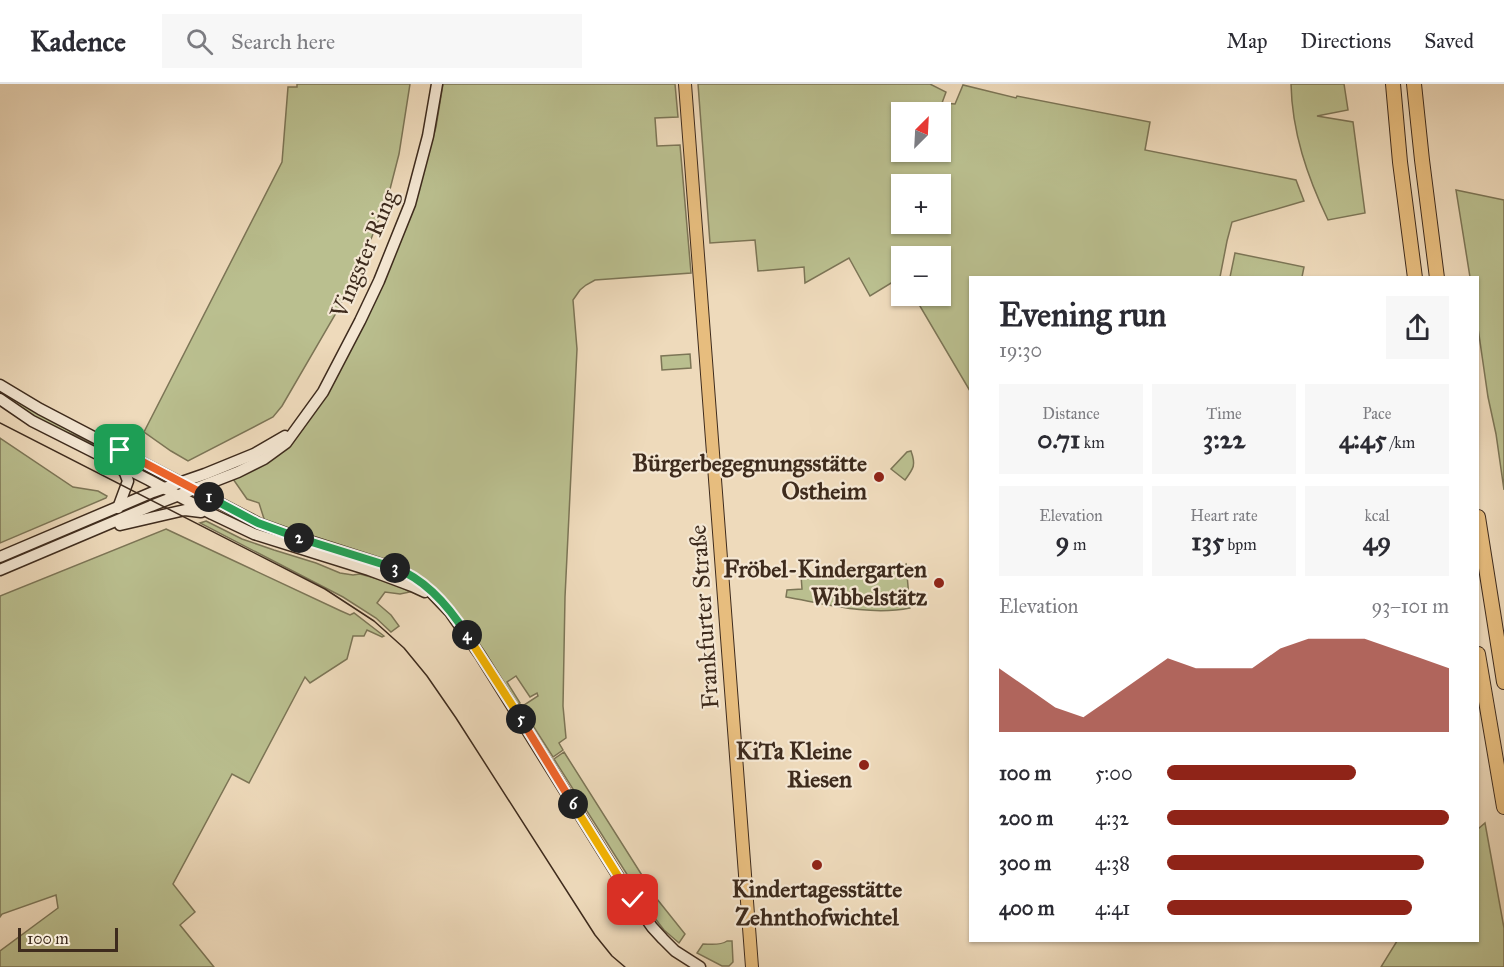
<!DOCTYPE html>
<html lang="en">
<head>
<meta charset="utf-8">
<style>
	:root { --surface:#fff; --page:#f7f7f7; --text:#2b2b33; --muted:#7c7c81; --line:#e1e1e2; --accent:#8f2418 }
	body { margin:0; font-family:"IM FELL Great Primer",serif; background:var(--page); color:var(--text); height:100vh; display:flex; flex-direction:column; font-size:22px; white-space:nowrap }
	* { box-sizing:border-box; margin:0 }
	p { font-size:20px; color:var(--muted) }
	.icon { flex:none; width:33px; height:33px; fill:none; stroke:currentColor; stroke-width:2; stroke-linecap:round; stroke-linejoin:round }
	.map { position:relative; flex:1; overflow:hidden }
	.panel { position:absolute; left:969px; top:192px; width:510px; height:666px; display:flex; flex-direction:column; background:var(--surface); border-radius:0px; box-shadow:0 2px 4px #0004 }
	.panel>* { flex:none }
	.needle { width:39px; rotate:24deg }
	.controls { position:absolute; left:891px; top:18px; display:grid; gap:12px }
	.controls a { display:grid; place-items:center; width:60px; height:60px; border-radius:0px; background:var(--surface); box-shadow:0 2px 4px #0004; font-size:30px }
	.scale { position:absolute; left:18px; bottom:15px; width:100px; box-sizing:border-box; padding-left:6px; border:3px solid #3e2b1d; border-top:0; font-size:16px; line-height:21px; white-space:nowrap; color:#3e2b1d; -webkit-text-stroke:4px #f4e7d3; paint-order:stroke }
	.pin { position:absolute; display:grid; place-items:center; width:51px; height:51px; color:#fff; margin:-26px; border-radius:12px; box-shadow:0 3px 9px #0006 }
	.km { position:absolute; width:30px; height:30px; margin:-15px; border-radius:50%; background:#222; color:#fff; font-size:16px; line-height:30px; text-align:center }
	.round { display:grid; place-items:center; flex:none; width:63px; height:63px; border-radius:0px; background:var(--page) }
	.head { display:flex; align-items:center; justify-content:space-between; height:102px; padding:0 30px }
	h1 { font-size:33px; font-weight:800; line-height:45px }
	.figures { display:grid; grid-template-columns:repeat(3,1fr); gap:9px; height:102px; padding:6px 30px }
	.figures div { display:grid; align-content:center; border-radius:0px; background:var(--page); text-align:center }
	.figures b { font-size:26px; font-weight:800 }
	.figures small { font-size:16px; font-weight:400 }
	.figures p { font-size:16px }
	.chart { height:168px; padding:12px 30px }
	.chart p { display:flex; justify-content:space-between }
	.chart svg { width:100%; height:108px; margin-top:6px; fill:var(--accent); opacity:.7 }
	ul { padding:0 30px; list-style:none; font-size:20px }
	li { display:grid; grid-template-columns:96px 72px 1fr; align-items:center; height:45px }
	li i { height:15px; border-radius:8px; background:var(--accent) }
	header { display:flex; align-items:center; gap:36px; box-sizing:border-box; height:84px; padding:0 30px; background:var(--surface); border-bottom:2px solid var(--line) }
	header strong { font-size:28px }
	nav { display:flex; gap:33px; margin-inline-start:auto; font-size:21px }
	.search { width:420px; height:54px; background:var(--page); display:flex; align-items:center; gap:15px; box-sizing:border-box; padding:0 21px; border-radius:0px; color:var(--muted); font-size:22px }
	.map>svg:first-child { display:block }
</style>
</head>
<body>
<header>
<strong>Kadence</strong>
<div class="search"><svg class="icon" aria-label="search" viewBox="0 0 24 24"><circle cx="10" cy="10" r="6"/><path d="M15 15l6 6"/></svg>Search here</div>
<nav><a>Map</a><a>Directions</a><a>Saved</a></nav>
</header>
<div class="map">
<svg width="1504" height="883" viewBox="0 0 1504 883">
	<rect width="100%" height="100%" fill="#eedabb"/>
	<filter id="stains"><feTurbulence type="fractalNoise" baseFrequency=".00333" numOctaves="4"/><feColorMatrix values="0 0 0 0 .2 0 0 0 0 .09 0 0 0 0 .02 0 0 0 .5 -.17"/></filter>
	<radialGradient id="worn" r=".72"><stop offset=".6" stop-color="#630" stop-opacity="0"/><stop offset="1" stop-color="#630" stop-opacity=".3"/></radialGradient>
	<g fill="#babf8f" stroke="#7c7556" stroke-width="1.5" fill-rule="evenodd">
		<path d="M297,0h113l-11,70 -11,43 -17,42 -32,69 -57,98 -9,11 -85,44 -17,-10 -27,-19 138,-270 6,-75h9z"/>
		<path d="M443,0h232l3,33 -23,1 2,28 23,-1 11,128 -96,7 -9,5 -6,5 -7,10 4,49 -12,248 -2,109 3,32 -7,5 4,7 -10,7 -32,-50 17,-11 -1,-3 -7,4 -14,-21 -9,6 13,21 -4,2 -57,-90 -21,-22 -16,-14 -157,-57 -6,-19 -12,-4 -14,-20 57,-35 12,-14 20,-29 91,-193 23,-81z"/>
		<path d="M698,0h232l16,8 -4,11 13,1 8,-19 53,13 1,-2 133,26 -5,28 151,30 8,21 -72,21 -5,19 -7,36 -250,1v113l-56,-95h26v-40h-38l-1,21 -31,19 -21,-38 -44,25 -1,-16 -46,4 -3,-31 -45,3zM940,28v40h-38v-40zM940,100v40h-38v-40z"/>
		<path d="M1291,0h53l4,26 -31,6 36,6 12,91 -37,7c-21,-44 -36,-88 -37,-136z"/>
		<path d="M1456,106l48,10v290l-8,-56 -8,-37 -10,-69v-50l-8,-1z"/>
		<path d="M1235,169l69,14 -2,10h-72z"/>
		<path d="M690,270l1,14 -29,2 -1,-14z"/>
		<path d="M0,308l9,5 148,76 -4,3 -76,-40 -29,-10 -48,-31z"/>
		<path d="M0,354l73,49 25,4 9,5 -1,2 -106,45z"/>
		<path d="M911,367c5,14 3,17 -6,29l-14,-11 16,-17z"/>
		<path d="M206,437l36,18 32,11 42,13 24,10 13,2 7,-1 29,8 12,5 9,5 -10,2 -15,-2 -8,11 14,12 8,11 -8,6 -15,-14 -33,-21 -143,-74z"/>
		<path d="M166,445l175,82 9,4 4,-2 30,23 -2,1 -15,-7 -3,6h-11l-6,23 -37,24 -5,-6 -56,106 -17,-9 -59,110 22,28 -15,13 34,42h-214v-16l58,-43 -2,-13 -54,19 -2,3v-321z"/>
		<path d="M906,480l4,44c-41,8 -84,-4 -124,-11l1,-7 15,-1 -1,-14 99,-7z"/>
		<path d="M564,668l93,147 28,35 -6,9 -15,-13 -10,-13 -100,-158z"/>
		<path d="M1485,739l19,105v39h-123l16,-26 81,-1v-111z"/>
		<path d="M727,857h5l1,21 -4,4h-7l-25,-13 6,-9c7,0 17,2 24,-3z"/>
	</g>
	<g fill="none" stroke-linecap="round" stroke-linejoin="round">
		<g stroke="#3e2b1d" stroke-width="13">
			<g id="secondary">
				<path d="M0,301l40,24 218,114 42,15 103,33 24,17 23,24 30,43 153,245 19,27 11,12 12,12 25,16"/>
				<path d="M0,315l32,22 117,59 63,34 42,20 115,36 43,16 13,6"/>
				<path d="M118,424l10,-27 -3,-8 -6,-8"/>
				<path d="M120,441l65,-15 16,2"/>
				<path d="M0,473l153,-65 52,-18 49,-20 31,-18"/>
				<path d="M0,486l151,-64 87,-34 26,-13 22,-16 37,-51 37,-71 19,-40 31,-77 18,-68 9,-52"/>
			</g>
		</g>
		<g stroke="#3e2b1d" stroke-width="14">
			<path id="primary" d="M685,0l67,883"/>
		</g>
		<g stroke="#3e2b1d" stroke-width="16">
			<g id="highway">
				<path d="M1393,0l7,78 15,116"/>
				<path d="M1414,0l8,76 15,118"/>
				<path d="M1478,433l26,165"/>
				<path d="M1478,570l26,153"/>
			</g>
		</g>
		<use href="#secondary" stroke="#f4e7d3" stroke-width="10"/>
		<use href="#primary" stroke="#e7bd7e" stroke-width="12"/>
		<use href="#highway" stroke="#e7bd7e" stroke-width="14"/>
		<path stroke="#3e2b1d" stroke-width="1.5" d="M0,339l325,166 49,32 30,27 23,28 29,42 139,217 17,21 13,11"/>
	</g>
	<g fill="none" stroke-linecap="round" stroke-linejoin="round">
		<g stroke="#fff" stroke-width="12">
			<path id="split-1" d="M120,366l89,47"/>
		</g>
		<g stroke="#fff" stroke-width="12">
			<path id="split-2" d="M209,413l49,26 41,15"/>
		</g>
		<g stroke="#fff" stroke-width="12">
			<path id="split-3" d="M299,454l96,30"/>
		</g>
		<g stroke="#fff" stroke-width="12">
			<path id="split-4" d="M395,484c30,11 55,40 72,67"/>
		</g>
		<g stroke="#fff" stroke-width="12">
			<path id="split-5" d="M467,551l54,84"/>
		</g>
		<g stroke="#fff" stroke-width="12">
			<path id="split-6" d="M521,635l52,85"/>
		</g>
		<g stroke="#fff" stroke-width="12">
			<path id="split-7" d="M573,720l60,96"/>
		</g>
		<use href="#split-1" stroke="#f0652b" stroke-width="8"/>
		<use href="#split-2" stroke="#22a559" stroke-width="8"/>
		<use href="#split-3" stroke="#22a559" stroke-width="8"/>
		<use href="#split-4" stroke="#22a559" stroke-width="8"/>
		<use href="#split-5" stroke="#f5b400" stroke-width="8"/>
		<use href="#split-6" stroke="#f0652b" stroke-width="8"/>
		<use href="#split-7" stroke="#f5b400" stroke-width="8"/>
	</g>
	<g fill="#8f2418" stroke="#f4e7d3" stroke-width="2">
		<circle cx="879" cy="393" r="6"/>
		<circle cx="939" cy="499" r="6"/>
		<circle cx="864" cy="681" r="6"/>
		<circle cx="817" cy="781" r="6"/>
	</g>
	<g text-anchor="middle" stroke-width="4.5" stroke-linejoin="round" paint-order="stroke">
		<g font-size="24" fill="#3e2b1d" stroke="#f4e7d3">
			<text transform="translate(364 170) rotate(-67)" y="8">Vingster Ring</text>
			<text transform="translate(704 533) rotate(-94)" y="8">Frankfurter Straße</text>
		</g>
		<g font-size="24" font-weight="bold" fill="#3e2b1d" stroke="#f4e7d3" text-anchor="end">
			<text x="867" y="387">Bürgerbegegnungsstätte<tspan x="867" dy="28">Ostheim</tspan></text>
			<text x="927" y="493">Fröbel-Kindergarten<tspan x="927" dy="28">Wibbelstätz</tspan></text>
			<text x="852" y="675">KiTa Kleine<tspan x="852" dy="28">Riesen</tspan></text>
			<text x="817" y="813" text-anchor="middle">Kindertagesstätte<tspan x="817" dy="28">Zehnthofwichtel</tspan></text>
		</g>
	</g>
	<rect width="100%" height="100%" filter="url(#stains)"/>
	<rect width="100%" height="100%" fill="url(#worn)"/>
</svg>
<div class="controls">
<a><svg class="needle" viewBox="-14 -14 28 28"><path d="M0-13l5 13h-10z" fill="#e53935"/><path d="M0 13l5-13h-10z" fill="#7c7c81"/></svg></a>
<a>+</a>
<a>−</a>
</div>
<div class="scale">100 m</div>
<div class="pin" style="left:120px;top:366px;background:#1e9e55"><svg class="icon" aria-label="arrive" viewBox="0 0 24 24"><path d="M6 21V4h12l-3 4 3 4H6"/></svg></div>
<div class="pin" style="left:633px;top:816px;background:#d93025"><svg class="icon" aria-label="check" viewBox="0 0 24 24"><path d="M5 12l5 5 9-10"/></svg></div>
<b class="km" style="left:209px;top:413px">1</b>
<b class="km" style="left:299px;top:454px">2</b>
<b class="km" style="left:395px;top:484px">3</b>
<b class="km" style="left:467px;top:551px">4</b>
<b class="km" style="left:521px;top:635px">5</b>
<b class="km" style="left:573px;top:720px">6</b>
<section class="panel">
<div class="head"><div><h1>Evening run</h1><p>19:30</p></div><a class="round"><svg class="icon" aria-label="share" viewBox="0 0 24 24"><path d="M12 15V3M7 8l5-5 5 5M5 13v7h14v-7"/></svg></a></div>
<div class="figures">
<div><p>Distance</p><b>0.71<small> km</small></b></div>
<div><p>Time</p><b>3:22</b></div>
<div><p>Pace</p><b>4:45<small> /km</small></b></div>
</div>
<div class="figures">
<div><p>Elevation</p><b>9<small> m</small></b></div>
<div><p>Heart rate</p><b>135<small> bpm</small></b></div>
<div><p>kcal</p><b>49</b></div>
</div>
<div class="chart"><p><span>Elevation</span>93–101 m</p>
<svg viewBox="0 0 160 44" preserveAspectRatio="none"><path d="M0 44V18L10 26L20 34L30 38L40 30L50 22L60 14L70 18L80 18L90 18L100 10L110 6L120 6L130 6L140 10L150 14L160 18V44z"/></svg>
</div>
<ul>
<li><b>100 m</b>5:00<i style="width:67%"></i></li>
<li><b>200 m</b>4:32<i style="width:100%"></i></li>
<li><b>300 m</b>4:38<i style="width:91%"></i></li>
<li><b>400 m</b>4:41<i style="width:87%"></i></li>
</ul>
</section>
</div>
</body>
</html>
